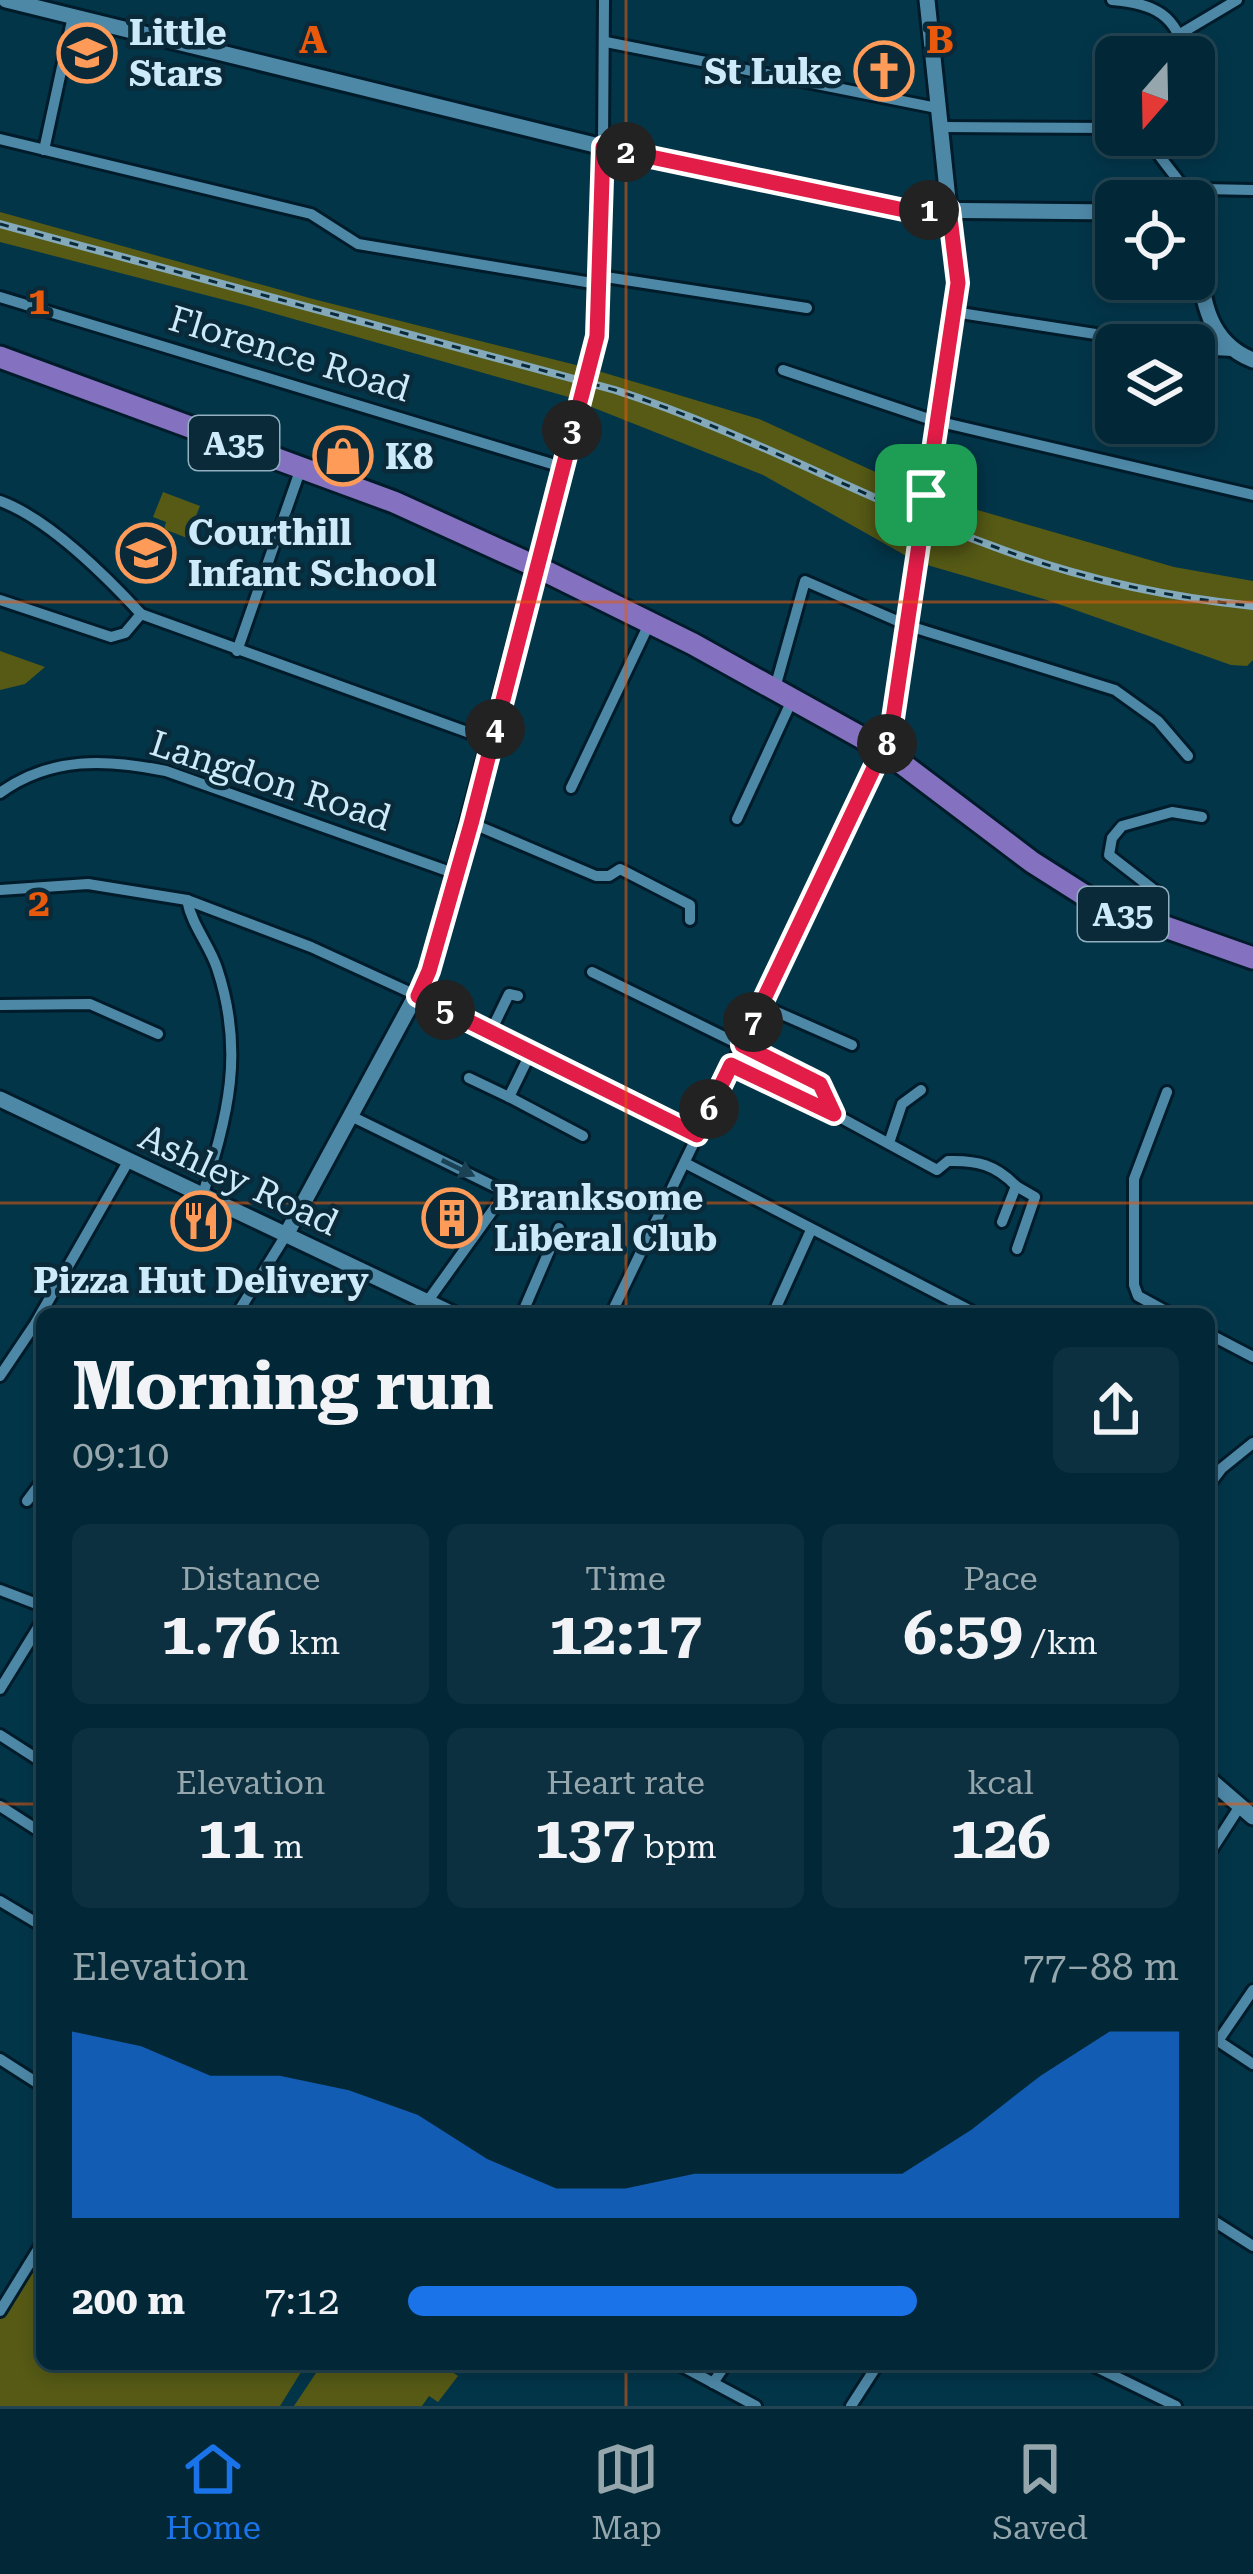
<!DOCTYPE html>
<html lang="en">
<head>
<meta charset="utf-8">
<style>
	:root { --surface:#022837; --page:#0c303f; --text:#f1f3f6; --muted:#96a6ad; --line:#234452; --accent:#1a73e8 }
	body { margin:0; font-family:"Roboto Serif",serif; background:var(--page); color:var(--text); height:100vh; display:flex; flex-direction:column; font-size:45px; white-space:nowrap }
	* { box-sizing:border-box; margin:0 }
	p { font-size:39px; color:var(--muted) }
	.icon { flex:none; width:66px; height:66px; fill:none; stroke:currentColor; stroke-width:2; stroke-linecap:round; stroke-linejoin:round }
	.map { position:relative; flex:1; overflow:hidden }
	.drawer { position:absolute; left:36px; top:1308px; width:1179px; height:1062px; display:flex; flex-direction:column; background:var(--surface); border-radius:18px; box-shadow:0 6px 18px #0003,0 0 0 3px var(--line) }
	.drawer>* { flex:none }
	.needle { width:78px; rotate:200deg }
	.controls { position:absolute; left:1095px; top:36px; display:grid; gap:24px }
	.controls a { display:grid; place-items:center; width:120px; height:120px; border-radius:18px; background:var(--surface); box-shadow:0 6px 18px #0003,0 0 0 3px var(--line); font-size:60px }
	.pin { position:absolute; display:grid; place-items:center; width:102px; height:102px; color:#fff; margin:-51px; border-radius:24px; box-shadow:0 6px 18px #0006 }
	.km { position:absolute; width:60px; height:60px; margin:-30px; border-radius:50%; background:#222; color:#fff; font-size:33px; line-height:60px; text-align:center }
	.round { display:grid; place-items:center; flex:none; width:126px; height:126px; border-radius:18px; background:var(--page) }
	.summary { display:flex; align-items:center; justify-content:space-between; height:204px; padding:0 36px }
	h1 { font-size:66px; font-weight:700; line-height:90px }
	.metrics { display:grid; grid-template-columns:repeat(3,1fr); gap:18px; height:204px; padding:12px 36px }
	.metrics div { display:grid; align-content:center; border-radius:18px; background:var(--page); text-align:center }
	.metrics b { font-size:60px; font-weight:700 }
	.metrics small { font-size:33px; font-weight:400 }
	.metrics p { font-size:33px }
	.chart { height:336px; padding:24px 36px }
	.chart p { display:flex; justify-content:space-between }
	.chart svg { width:100%; height:216px; margin-top:12px; fill:var(--accent); opacity:.7 }
	ul { padding:0 36px; list-style:none; font-size:39px }
	li { display:grid; grid-template-columns:192px 144px 1fr; align-items:center; height:90px }
	li i { height:30px; border-radius:15px; background:var(--accent) }
	.tab-bar { display:flex; justify-content:space-around; align-items:center; height:168px; border-top:3px solid var(--line); background:var(--surface); font-size:33px; color:var(--muted) }
	.tab-bar a { display:grid; justify-items:center; gap:6px }
	.tab-bar .selected { color:var(--accent) }
	.map>svg:first-child { display:block }
</style>
</head>
<body>
<div class="map">
<svg width="1253" height="2406" viewBox="0 0 1253 2406">
	<rect width="100%" height="100%" fill="#033549"/>
	<g fill="#565a15">
		<path d="M0,212l313,87 267,67 -8,32 -324,-92 -248,-64z"/>
		<path d="M588,368l171,51 167,76 248,72 79,14v79l-6,6 -16,-1 -184,-65 -130,-38 -154,-87 -184,-73z"/>
		<path d="M163,492l37,14 -13,32 -23,-9 2,-7 -13,-5z"/>
		<path d="M0,651l45,16 -20,17 -25,6z"/>
		<path d="M42,2253v111h264l-26,42h-280v-88z"/>
		<path d="M322,2364h119l17,12 -20,26 -9,-6 -7,10h-128z"/>
	</g>
	<g fill="none" stroke-linecap="round" stroke-linejoin="round">
		<g stroke="#001b29" stroke-width="16">
			<g id="street">
				<path d="M1112,0c42,3 65,15 74,57"/>
				<path d="M1180,34l57,-34"/>
				<path d="M606,42l331,66"/>
				<path d="M942,127l174,1"/>
				<path d="M1150,135c6,26 31,40 39,66"/>
				<path d="M0,139l311,75 47,30 240,40"/>
				<path d="M603,147l1,-147"/>
				<path d="M44,150l29,-134"/>
				<path d="M1187,193l16,-4 50,1"/>
				<path d="M599,276l208,32"/>
				<path d="M0,297l562,170"/>
				<path d="M954,312l212,33"/>
				<path d="M1194,349l39,2"/>
				<path d="M783,370l149,50 321,75"/>
				<path d="M925,495l33,-212 -9,-74"/>
				<path d="M0,501c49,18 105,74 141,113l351,127"/>
				<path d="M0,600l111,37 14,-4 16,-19"/>
				<path d="M237,651l64,-183"/>
				<path d="M775,688l30,-107 104,45 206,64 43,31 30,35"/>
				<path d="M571,788l79,-166"/>
				<path d="M0,793c51,-37 107,-34 166,-22l290,103"/>
				<path d="M737,819l56,-121"/>
				<path d="M471,823l125,53h13l11,-7 70,36v15"/>
				<path d="M0,890l88,-6 99,16 124,47 107,49 279,139"/>
				<path d="M187,900c5,26 22,44 30,68 28,84 11,147 -15,229"/>
				<path d="M1158,928v-35l-49,-38 3,-17 10,-12 50,-14 30,5"/>
				<path d="M592,972l228,112 14,30"/>
				<path d="M0,1005l90,-1 68,30"/>
				<path d="M761,1005l91,40"/>
				<path d="M490,1033l19,-39 9,2"/>
				<path d="M531,1052l-22,45 74,39"/>
				<path d="M731,1065l103,49 103,56 11,-9c29,-1 48,4 68,25"/>
				<path d="M469,1078l40,19"/>
				<path d="M1167,1092l-33,87v106l4,11 33,18"/>
				<path d="M353,1117l153,75 -79,110"/>
				<path d="M889,1143l13,-39 19,-14"/>
				<path d="M685,1163l292,151"/>
				<path d="M1002,1222l14,-36 19,11 -18,52"/>
				<path d="M237,1314l49,-79"/>
				<path d="M522,1314l37,-86"/>
				<path d="M611,1314l273,-564 7,-18 26,-170"/>
				<path d="M773,1314l38,-84"/>
				<path d="M1209,1334l44,23"/>
				<path d="M0,1376l35,-52 94,-164"/>
				<path d="M1209,1485l13,-17 31,-25"/>
				<path d="M27,1501l15,-20"/>
				<path d="M0,1590l42,16"/>
				<path d="M0,1689l42,-68"/>
				<path d="M0,1735l42,27"/>
				<path d="M0,1806l42,27"/>
				<path d="M1209,1854l31,-48"/>
				<path d="M0,1901l42,25"/>
				<path d="M1209,2035l44,29"/>
				<path d="M1218,2041l35,-51"/>
				<path d="M0,2059l42,27"/>
				<path d="M1209,2218l44,28"/>
				<path d="M0,2311l42,-68"/>
				<path d="M678,2364l78,42"/>
				<path d="M1090,2364l86,42"/>
				<path d="M713,2383l13,-19"/>
				<path d="M851,2406l27,-42"/>
			</g>
		</g>
		<g stroke="#001b29" stroke-width="21">
			<g id="secondary">
				<path d="M6,0l597,147 301,63 212,2"/>
				<path d="M927,0l22,209"/>
				<path d="M1194,229c9,51 3,109 59,131"/>
				<path d="M590,362l7,-26 6,-189"/>
				<path d="M0,1099l453,215"/>
				<path d="M286,1235l143,-264 146,-551"/>
				<path d="M1209,1779l44,38"/>
			</g>
		</g>
		<g stroke="#001b29" stroke-width="27">
			<path id="highway" d="M0,357l394,145 143,65 156,77 191,106 148,112 63,40 158,56"/>
		</g>
		<use href="#street" stroke="#4e88a7" stroke-width="10"/>
		<use href="#secondary" stroke="#4e88a7" stroke-width="15"/>
		<use href="#highway" stroke="#8472c0" stroke-width="21"/>
		<g stroke="#84a9ba" stroke-width="8">
			<path id="rail" d="M0,224l615,166c131,42 251,110 380,157 83,31 170,50 258,59"/>
		</g>
		<use href="#rail" stroke="#0a2a39" stroke-width="3" stroke-dasharray="9" stroke-linecap="butt"/>
		<g stroke="#001b29" stroke-width="16" stroke-linecap="butt">
			<path id="street-bridge" d="M917,562l8,-67"/>
		</g>
		<g stroke="#001b29" stroke-width="21" stroke-linecap="butt">
			<path id="secondary-bridge" d="M575,420l15,-58"/>
		</g>
		<use href="#street-bridge" stroke="#4e88a7" stroke-width="10"/>
		<use href="#secondary-bridge" stroke="#4e88a7" stroke-width="15"/>
	</g>
	<defs><path id="oneway-solid" d="M-6-.8H1V-3.2L6.5 0L1 3.2V.8H-6Z" transform="scale(3)"/></defs>
	<use fill="#1b4254" href="#oneway-solid" transform="translate(458 1168) rotate(26)"/>
	<g fill="none" stroke-linecap="round" stroke-linejoin="round">
		<g stroke="#fff" stroke-width="24">
			<path id="route" d="M603,147l301,63 45,-1 9,74 -67,449 -149,313 78,39 14,30 -103,-49 -34,70 -279,-139 11,-25 42,-147 126,-488z"/>
		</g>
		<use href="#route" stroke="#e11d48" stroke-width="15"/>
	</g>
	<path fill="none" stroke="#e8590c" stroke-width="3" stroke-opacity="0.55" d="M626,0v1314M0,602h1253M0,1203h1253M0,1804h42M1209,1804h44M626,2364v42"/>
	<defs>
		<g id="school-ring" transform="scale(3)"><circle r="9.5" fill="#0a2a39" stroke="#fe9b59" stroke-width="1.5"/><path d="M0-5L7-2L0 1L-7-2ZM-4 1L0 2.5L4 1V4Q0 6-4 4Z" fill="#fe9b59"/></g>
		<g id="church-ring" transform="scale(3)"><circle r="9.5" fill="#0a2a39" stroke="#fe9b59" stroke-width="1.5"/><path d="M-1.2-6h2.4v3.5h3.3v2.4h-3.3V6h-2.4V-.1h-3.3v-2.4h3.3Z" fill="#fe9b59"/></g>
		<g id="shop-ring" transform="scale(3)"><circle r="9.5" fill="#0a2a39" stroke="#fe9b59" stroke-width="1.5"/><path d="M-5-2.5h2.3a2.7 3.5 0 0 1 5.4 0H5L5.5 6h-11ZM-1.5-2.5h3a1.5 2.3 0 0 0-3 0Z" fill="#fe9b59"/></g>
		<g id="building-ring" transform="scale(3)"><circle r="9.5" fill="#0a2a39" stroke="#fe9b59" stroke-width="1.5"/><path d="M-4-6H4V6H1V3H-1V6H-4ZM-2.5-4.3h1.7v1.8h-1.7ZM.8-4.3h1.7v1.8H.8ZM-2.5-1h1.7V.8h-1.7ZM.8-1h1.7V.8H.8Z" fill="#fe9b59"/></g>
		<g id="restaurant-ring" transform="scale(3)"><circle r="9.5" fill="#0a2a39" stroke="#fe9b59" stroke-width="1.5"/><path d="M-5-6h1v4h1v-4h1v4h1v-4h1v5L-1.5 .5V6h-2V.5L-5-1ZM5-6V6H3V1.5H1.5Q1.5-4 5-6Z" fill="#fe9b59"/></g>
	</defs>
	<g fill-rule="evenodd">
		<use href="#school-ring" x="87" y="53"/>
		<use href="#church-ring" x="884" y="71"/>
		<use href="#shop-ring" x="343" y="456"/>
		<use href="#school-ring" x="146" y="553"/>
		<use href="#building-ring" x="452" y="1218"/>
		<use href="#restaurant-ring" x="201" y="1221"/>
	</g>
	<g text-anchor="middle" stroke-width="9" stroke-linejoin="round" paint-order="stroke">
		<g fill="#0a2a39" stroke="#92b0c0" stroke-width="3">
			<rect x="189" y="416" width="90" height="54" rx="9"/>
			<rect x="1078" y="887" width="90" height="54" rx="9"/>
		</g>
		<g font-size="33" font-weight="bold" fill="#cdeafa">
			<text x="234" y="455">A35</text>
			<text x="1123" y="926">A35</text>
		</g>
		<g font-size="36" font-weight="bold" fill="#cdeafa" stroke="#0a2a39" text-anchor="start">
			<text x="129" y="45">Little<tspan x="129" dy="41">Stars</tspan></text>
			<text x="842" y="84" text-anchor="end">St Luke</text>
			<text x="385" y="469">K8</text>
			<text x="188" y="545">Courthill<tspan x="188" dy="41">Infant School</tspan></text>
			<text x="494" y="1210">Branksome<tspan x="494" dy="41">Liberal Club</tspan></text>
			<text x="201" y="1293" text-anchor="middle">Pizza Hut Delivery</text>
		</g>
		<g font-size="36" fill="#cdeafa" stroke="#0a2a39">
			<text transform="translate(290 353) rotate(17)" y="13">Florence Road</text>
			<text transform="translate(271 780) rotate(18)" y="13">Langdon Road</text>
			<text transform="translate(239 1179) rotate(25)" y="13">Ashley Road</text>
		</g>
	</g>
	<g font-size="39" text-anchor="middle" font-weight="bold" fill="#e8590c" stroke="#0a2a39" stroke-width="9" stroke-linejoin="round" paint-order="stroke">
		<text x="313" y="53">A</text>
		<text x="940" y="53">B</text>
		<text x="39" y="314">1</text>
		<text x="39" y="916">2</text>
	</g>
</svg>
<div class="controls">
<a><svg class="needle" viewBox="-14 -14 28 28"><path d="M0-13l5 13h-10z" fill="#e53935"/><path d="M0 13l5-13h-10z" fill="#96a6ad"/></svg></a>
<a><svg class="icon" aria-label="locate" viewBox="0 0 24 24"><circle cx="12" cy="12" r="6"/><path d="M12 2v4M12 18v4M2 12h4M18 12h4"/></svg></a>
<a><svg class="icon" aria-label="layers" viewBox="0 0 24 24"><path d="M12 4l9 5-9 5-9-5zM3 14l9 5 9-5"/></svg></a>
</div>
<div class="pin" style="left:926px;top:495px;background:#1e9e55"><svg class="icon" aria-label="arrive" viewBox="0 0 24 24"><path d="M6 21V4h12l-3 4 3 4H6"/></svg></div>
<b class="km" style="left:929px;top:210px">1</b>
<b class="km" style="left:626px;top:152px">2</b>
<b class="km" style="left:572px;top:430px">3</b>
<b class="km" style="left:495px;top:729px">4</b>
<b class="km" style="left:445px;top:1010px">5</b>
<b class="km" style="left:709px;top:1109px">6</b>
<b class="km" style="left:753px;top:1022px">7</b>
<b class="km" style="left:887px;top:744px">8</b>
<section class="drawer">
<div class="summary"><div><h1>Morning run</h1><p>09:10</p></div><a class="round"><svg class="icon" aria-label="share" viewBox="0 0 24 24"><path d="M12 15V3M7 8l5-5 5 5M5 13v7h14v-7"/></svg></a></div>
<div class="metrics">
<div><p>Distance</p><b>1.76<small> km</small></b></div>
<div><p>Time</p><b>12:17</b></div>
<div><p>Pace</p><b>6:59<small> /km</small></b></div>
</div>
<div class="metrics">
<div><p>Elevation</p><b>11<small> m</small></b></div>
<div><p>Heart rate</p><b>137<small> bpm</small></b></div>
<div><p>kcal</p><b>126</b></div>
</div>
<div class="chart"><p><span>Elevation</span>77–88 m</p>
<svg viewBox="0 0 160 44" preserveAspectRatio="none"><path d="M0 44V6L10 9L20 15L30 15L40 18L50 23L60 32L70 38L80 38L90 35L100 35L110 35L120 35L130 26L140 15L150 6L160 6V44z"/></svg>
</div>
<ul>
<li><b>200 m</b>7:12<i style="width:66%"></i></li>
</ul>
</section>
</div>
<nav class="tab-bar">
<a class="selected"><svg class="icon" aria-label="home" viewBox="0 0 24 24"><path d="M3 11l9-7 9 7M6 9v11h12V9"/></svg>Home</a>
<a><svg class="icon" aria-label="map" viewBox="0 0 24 24"><path d="M3 6l6-2 6 2 6-2v14l-6 2-6-2-6 2zM9 4v14M15 6v14"/></svg>Map</a>
<a><svg class="icon" aria-label="saved" viewBox="0 0 24 24"><path d="M7 4h10v16l-5-4-5 4z"/></svg>Saved</a>
</nav>
</body>
</html>
